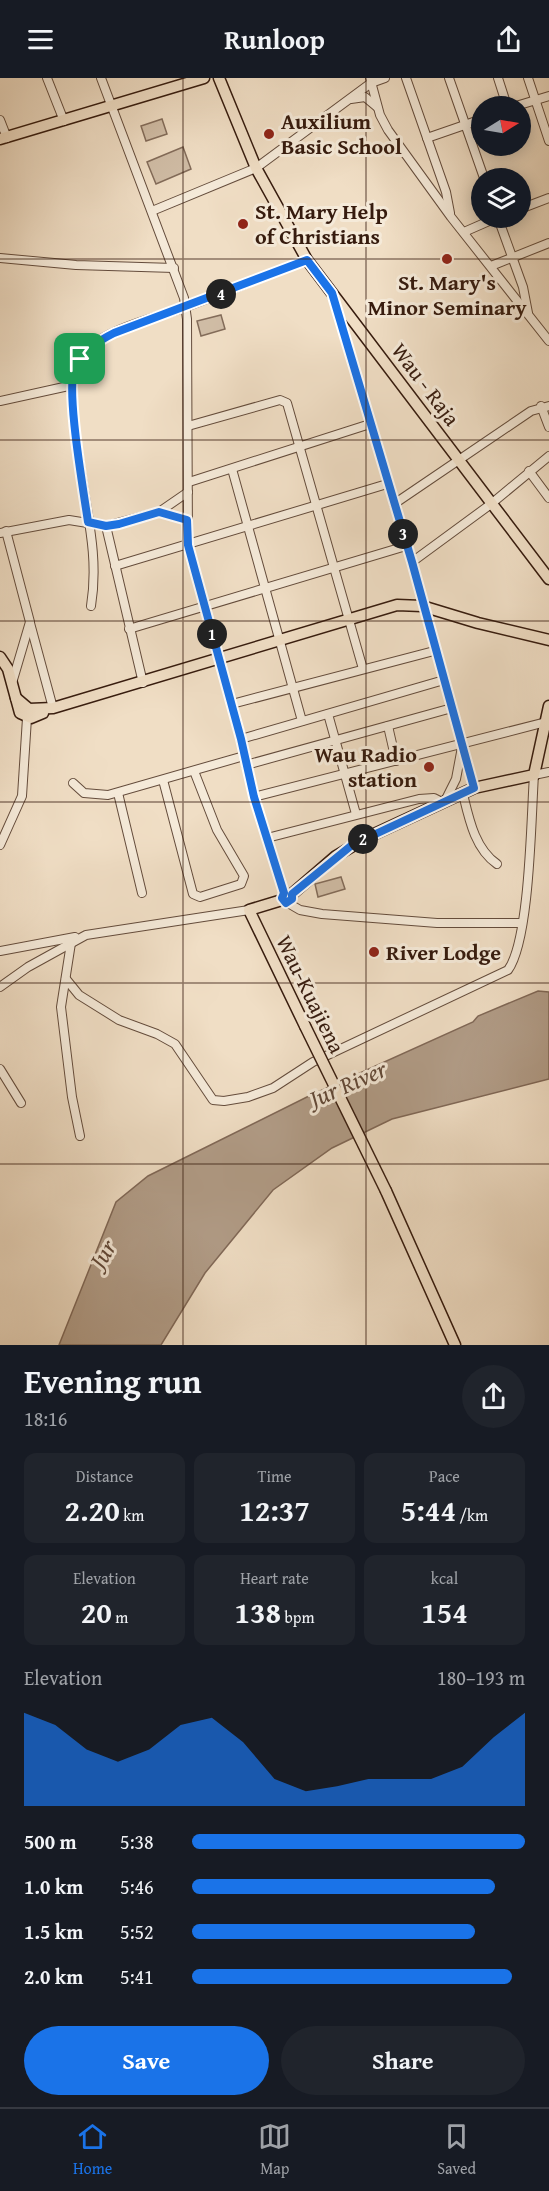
<!DOCTYPE html>
<html lang="en">
<head>
<meta charset="utf-8">
<style>
	:root { --surface:#171b24; --page:#20242c; --text:#f1f3f6; --muted:#9ea1a6; --line:#363941; --accent:#1a73e8 }
	body { margin:0; font-family:"Gentium Book Plus",serif; background:var(--page); color:var(--text); height:100vh; display:flex; flex-direction:column; font-size:22px; white-space:nowrap }
	* { box-sizing:border-box; margin:0 }
	p { font-size:20px; color:var(--muted) }
	.icon { flex:none; width:33px; height:33px; fill:none; stroke:currentColor; stroke-width:2; stroke-linecap:round; stroke-linejoin:round }
	.map { position:relative; height:1267px; overflow:hidden }
	.panel { display:flex; flex-direction:column; background:var(--surface); flex:1 }
	.panel>* { flex:none }
	.needle { width:39px; rotate:79deg }
	.controls { position:absolute; left:471px; top:18px; display:grid; gap:12px }
	.controls a { display:grid; place-items:center; width:60px; height:60px; border-radius:50%; background:var(--surface); box-shadow:0 3px 15px #0003; font-size:30px }
	.pin { position:absolute; display:grid; place-items:center; width:51px; height:51px; color:#fff; margin:-26px; border-radius:12px; box-shadow:0 3px 9px #0006 }
	.km { position:absolute; width:30px; height:30px; margin:-15px; border-radius:50%; background:#222; color:#fff; font-size:16px; line-height:30px; text-align:center }
	.round { display:grid; place-items:center; flex:none; width:63px; height:63px; border-radius:32px; background:var(--page) }
	.headline { display:flex; align-items:center; justify-content:space-between; height:102px; padding:0 24px }
	h1 { font-size:33px; font-weight:700; line-height:45px }
	.metrics { display:grid; grid-template-columns:repeat(3,1fr); gap:9px; height:102px; padding:6px 24px }
	.metrics div { display:grid; align-content:center; border-radius:12px; background:var(--page); text-align:center }
	.metrics b { font-size:30px; font-weight:700 }
	.metrics small { font-size:16px; font-weight:400 }
	.metrics p { font-size:16px }
	.chart { height:168px; padding:12px 24px }
	.chart p { display:flex; justify-content:space-between }
	.chart svg { width:100%; height:108px; margin-top:6px; fill:var(--accent); opacity:.7 }
	.action { display:flex; gap:12px; margin-top:auto; padding:12px 24px }
	.action a { flex:1; height:69px; border-radius:36px; background:var(--accent); color:#fff; font-size:24px; font-weight:700; line-height:69px; text-align:center }
	.action a+a { background:var(--page); color:var(--text) }
	ul { padding:0 24px; list-style:none; font-size:20px }
	li { display:grid; grid-template-columns:96px 72px 1fr; align-items:center; height:45px }
	li i { height:15px; border-radius:8px; background:var(--accent) }
	header { display:flex; justify-content:space-between; align-items:center; height:78px; padding:0 24px; background:var(--surface); font-size:27px; font-weight:700 }
	.tab-bar { display:flex; justify-content:space-around; align-items:center; height:84px; border-top:2px solid var(--line); background:var(--surface); font-size:16px; color:var(--muted) }
	.tab-bar a { display:grid; justify-items:center; gap:3px }
	.tab-bar .on { color:var(--accent) }
	.map>svg:first-child { display:block }
</style>
</head>
<body>
<header><svg class="icon" aria-label="menu" viewBox="0 0 24 24"><path d="M4 6h16M4 12h16M4 18h16"/></svg>Runloop<svg class="icon" aria-label="share" viewBox="0 0 24 24"><path d="M12 15V3M7 8l5-5 5 5M5 13v7h14v-7"/></svg></header>
<div class="map">
<svg width="549" height="1267" viewBox="0 0 549 1267">
	<rect width="100%" height="100%" fill="#f0dec5"/>
	<filter id="stains"><feTurbulence type="fractalNoise" baseFrequency=".00333" numOctaves="4"/><feColorMatrix values="0 0 0 0 .2 0 0 0 0 .09 0 0 0 0 .02 0 0 0 .5 -.17"/></filter>
	<radialGradient id="worn" r=".72"><stop offset=".6" stop-color="#630" stop-opacity="0"/><stop offset="1" stop-color="#630" stop-opacity=".3"/></radialGradient>
	<g fill="#d0bda6" stroke="#836c5a" stroke-width="1.5">
		<path d="M162,41l5,15 -21,7 -5,-15z"/>
		<path d="M183,69l8,22 -35,15 -9,-22z"/>
		<path d="M221,237l4,14 -24,7 -4,-15z"/>
		<path d="M341,799l4,12 -27,8 -3,-13z"/>
	</g>
	<path fill="#b19c87" stroke="#806857" stroke-width="1.5" d="M538,913l11,1v87l-157,40 -60,29 -59,42 -68,83 -44,72h-102l57,-143 32,-26 161,-80 164,-74 5,-6z"/>
	<g fill="none" stroke-linecap="round" stroke-linejoin="round">
		<g stroke="#644c3c" stroke-width="10">
			<g id="minor">
				<path d="M47,0l17,43"/>
				<path d="M101,0l83,220 3,21 1,226 53,194 13,58 30,96"/>
				<path d="M370,0l10,37 8,15 63,87 98,124"/>
				<path d="M406,0l40,114 4,21"/>
				<path d="M449,0l35,100"/>
				<path d="M498,0l9,28"/>
				<path d="M528,0l21,63"/>
				<path d="M351,21l14,-2 12,10"/>
				<path d="M516,28l33,-10"/>
				<path d="M0,42l7,18"/>
				<path d="M427,60l55,-19"/>
				<path d="M520,131l29,-11"/>
				<path d="M152,133l104,-43 115,-85 14,-5"/>
				<path d="M498,140l25,69 5,26"/>
				<path d="M464,154l32,-14"/>
				<path d="M0,180l76,7 98,3"/>
				<path d="M491,188l58,-23"/>
				<path d="M334,221l78,263 62,226"/>
				<path d="M0,323l73,-16"/>
				<path d="M541,328l8,21"/>
				<path d="M188,348l92,-26 7,3 76,266"/>
				<path d="M232,391l70,252"/>
				<path d="M529,393l20,27"/>
				<path d="M189,404l181,-58"/>
				<path d="M394,426l137,-93 18,-5"/>
				<path d="M159,434l29,-20"/>
				<path d="M106,448l37,157"/>
				<path d="M6,453l24,91 -18,61"/>
				<path d="M0,455l69,-13 37,6 53,-14 28,8"/>
				<path d="M412,484l79,-58 58,-48"/>
				<path d="M115,488l272,-82"/>
				<path d="M91,528c8,-49 -4,-91 -11,-140 -3,-22 -13,-80 -5,-99 15,-37 80,-48 113,-61 40,-15 79,-31 119,-46"/>
				<path d="M30,545l23,85"/>
				<path d="M129,551l277,-83"/>
				<path d="M232,626l202,-53"/>
				<path d="M328,636l28,100"/>
				<path d="M388,648l8,35"/>
				<path d="M241,661l203,-59"/>
				<path d="M246,687l206,-57"/>
				<path d="M163,702l30,114 7,3 41,-13 3,-8 -27,-46 -23,-59"/>
				<path d="M73,705l11,10 24,2 136,-39"/>
				<path d="M118,715l24,100"/>
				<path d="M463,716c6,25 12,55 34,70"/>
				<path d="M254,719l292,-75"/>
				<path d="M267,760l152,-39 15,-1 10,5 12,-24 6,-32"/>
				<path d="M0,767l22,-49 5,-78"/>
				<path d="M288,825l12,7 22,4 115,9h85"/>
				<path d="M71,865l-10,64 11,90 8,39"/>
				<path d="M0,873l75,-14"/>
				<path d="M66,901l13,16 40,25 38,14 18,10 38,56 11,1 24,-4 25,-9 40,-26 195,-92c22,-30 23,-152 26,-195l15,-3"/>
				<path d="M0,909l28,-20 58,-32 163,-25"/>
				<path d="M0,991l21,34"/>
			</g>
		</g>
		<g stroke="#361b0e" stroke-width="13">
			<g id="major">
				<path d="M219,0l37,90 51,92 242,319"/>
				<path d="M0,61l204,-61"/>
				<path d="M0,579l8,12 12,44 11,5 12,-5 -2,-2"/>
				<path d="M16,620l13,11 24,-1 344,-103 25,1 56,17 71,17"/>
				<path d="M292,816l44,-38 32,-19 106,-49 60,-13 15,-69"/>
				<path d="M282,822l-33,10 56,116"/>
				<path d="M386,1113l69,154"/>
			</g>
		</g>
		<use href="#minor" stroke="#f5ead9" stroke-width="8"/>
		<use href="#major" stroke="#f0dec5" stroke-width="10"/>
		<g stroke="#361b0e" stroke-width="13" stroke-linecap="butt">
			<path id="major-bridge" d="M305,948l81,165"/>
		</g>
		<use href="#major-bridge" stroke="#f0dec5" stroke-width="10"/>
	</g>
	<g fill="none" stroke-linecap="round" stroke-linejoin="round">
		<g stroke="#fff" stroke-width="12">
			<path id="route" d="M307,182l25,33 80,269 62,226 -122,57 -60,49v5l-6,4 -4,-5 2,-5 -30,-96 -13,-58 -53,-194 -1,-25 -28,-8 -40,12 -13,2 -18,-4c-4,-29 -23,-134 -13,-156 8,-15 25,-26 39,-33z"/>
		</g>
		<use href="#route" stroke="#1a73e8" stroke-width="8"/>
	</g>
	<path fill="none" stroke="#361b0e" stroke-width="1.5" stroke-opacity="0.55" d="M183,0v1267M366,0v1267M0,181h549M0,362h549M0,543h549M0,724h549M0,905h549M0,1086h549"/>
	<g fill="#8f2418" stroke="#f5ead9" stroke-width="2">
		<circle cx="269" cy="56" r="6"/>
		<circle cx="243" cy="146" r="6"/>
		<circle cx="447" cy="181" r="6"/>
		<circle cx="429" cy="689" r="6"/>
		<circle cx="374" cy="874" r="6"/>
	</g>
	<g text-anchor="middle" stroke-width="6" stroke-linejoin="round" paint-order="stroke">
		<g font-size="22" font-weight="bold" fill="#361b0e" stroke="#f5ead9" text-anchor="start">
			<text x="281" y="51">Auxilium<tspan x="281" dy="25">Basic School</tspan></text>
			<text x="255" y="141">St. Mary Help<tspan x="255" dy="25">of Christians</tspan></text>
			<text x="447" y="212" text-anchor="middle">St. Mary's<tspan x="447" dy="25">Minor Seminary</tspan></text>
			<text x="417" y="684" text-anchor="end">Wau Radio<tspan x="417" dy="25">station</tspan></text>
			<text x="386" y="882">River Lodge</text>
		</g>
		<g font-size="22" fill="#361b0e" stroke="#f5ead9">
			<text transform="translate(426 306) rotate(53)" y="8">Wau - Raja</text>
			<text transform="translate(311 916) rotate(64)" y="8">Wau-Kuajiena</text>
		</g>
		<g font-size="24" font-style="italic" fill="#614838" stroke="#f5ead9">
			<text transform="translate(348 1006) rotate(-24)" y="8">Jur River</text>
			<text transform="translate(103 1176) rotate(-59)" y="8">Jur</text>
		</g>
	</g>
	<rect width="100%" height="100%" filter="url(#stains)"/>
	<rect width="100%" height="100%" fill="url(#worn)"/>
</svg>
<div class="controls">
<a><svg class="needle" viewBox="-14 -14 28 28"><path d="M0-13l5 13h-10z" fill="#e53935"/><path d="M0 13l5-13h-10z" fill="#9ea1a6"/></svg></a>
<a><svg class="icon" aria-label="layers" viewBox="0 0 24 24"><path d="M12 4l9 5-9 5-9-5zM3 14l9 5 9-5"/></svg></a>
</div>
<div class="pin" style="left:80px;top:281px;background:#1e9e55"><svg class="icon" aria-label="arrive" viewBox="0 0 24 24"><path d="M6 21V4h12l-3 4 3 4H6"/></svg></div>
<b class="km" style="left:212px;top:556px">1</b>
<b class="km" style="left:363px;top:761px">2</b>
<b class="km" style="left:403px;top:456px">3</b>
<b class="km" style="left:221px;top:216px">4</b>
</div>
<section class="panel">
<div class="headline"><div><h1>Evening run</h1><p>18:16</p></div><a class="round"><svg class="icon" aria-label="share" viewBox="0 0 24 24"><path d="M12 15V3M7 8l5-5 5 5M5 13v7h14v-7"/></svg></a></div>
<div class="metrics">
<div><p>Distance</p><b>2.20<small> km</small></b></div>
<div><p>Time</p><b>12:37</b></div>
<div><p>Pace</p><b>5:44<small> /km</small></b></div>
</div>
<div class="metrics">
<div><p>Elevation</p><b>20<small> m</small></b></div>
<div><p>Heart rate</p><b>138<small> bpm</small></b></div>
<div><p>kcal</p><b>154</b></div>
</div>
<div class="chart"><p><span>Elevation</span>180–193 m</p>
<svg viewBox="0 0 160 44" preserveAspectRatio="none"><path d="M0 44V6L10 11L20 21L30 26L40 21L50 11L60 8L70 18L80 33L90 38L100 36L110 33L120 33L130 33L140 28L150 16L160 6V44z"/></svg>
</div>
<ul>
<li><b>500 m</b>5:38<i style="width:100%"></i></li>
<li><b>1.0 km</b>5:46<i style="width:91%"></i></li>
<li><b>1.5 km</b>5:52<i style="width:85%"></i></li>
<li><b>2.0 km</b>5:41<i style="width:96%"></i></li>
</ul>
<div class="action"><a>Save</a><a>Share</a></div>
</section>
<nav class="tab-bar">
<a class="on"><svg class="icon" aria-label="home" viewBox="0 0 24 24"><path d="M3 11l9-7 9 7M6 9v11h12V9"/></svg>Home</a>
<a><svg class="icon" aria-label="map" viewBox="0 0 24 24"><path d="M3 6l6-2 6 2 6-2v14l-6 2-6-2-6 2zM9 4v14M15 6v14"/></svg>Map</a>
<a><svg class="icon" aria-label="saved" viewBox="0 0 24 24"><path d="M7 4h10v16l-5-4-5 4z"/></svg>Saved</a>
</nav>
</body>
</html>
